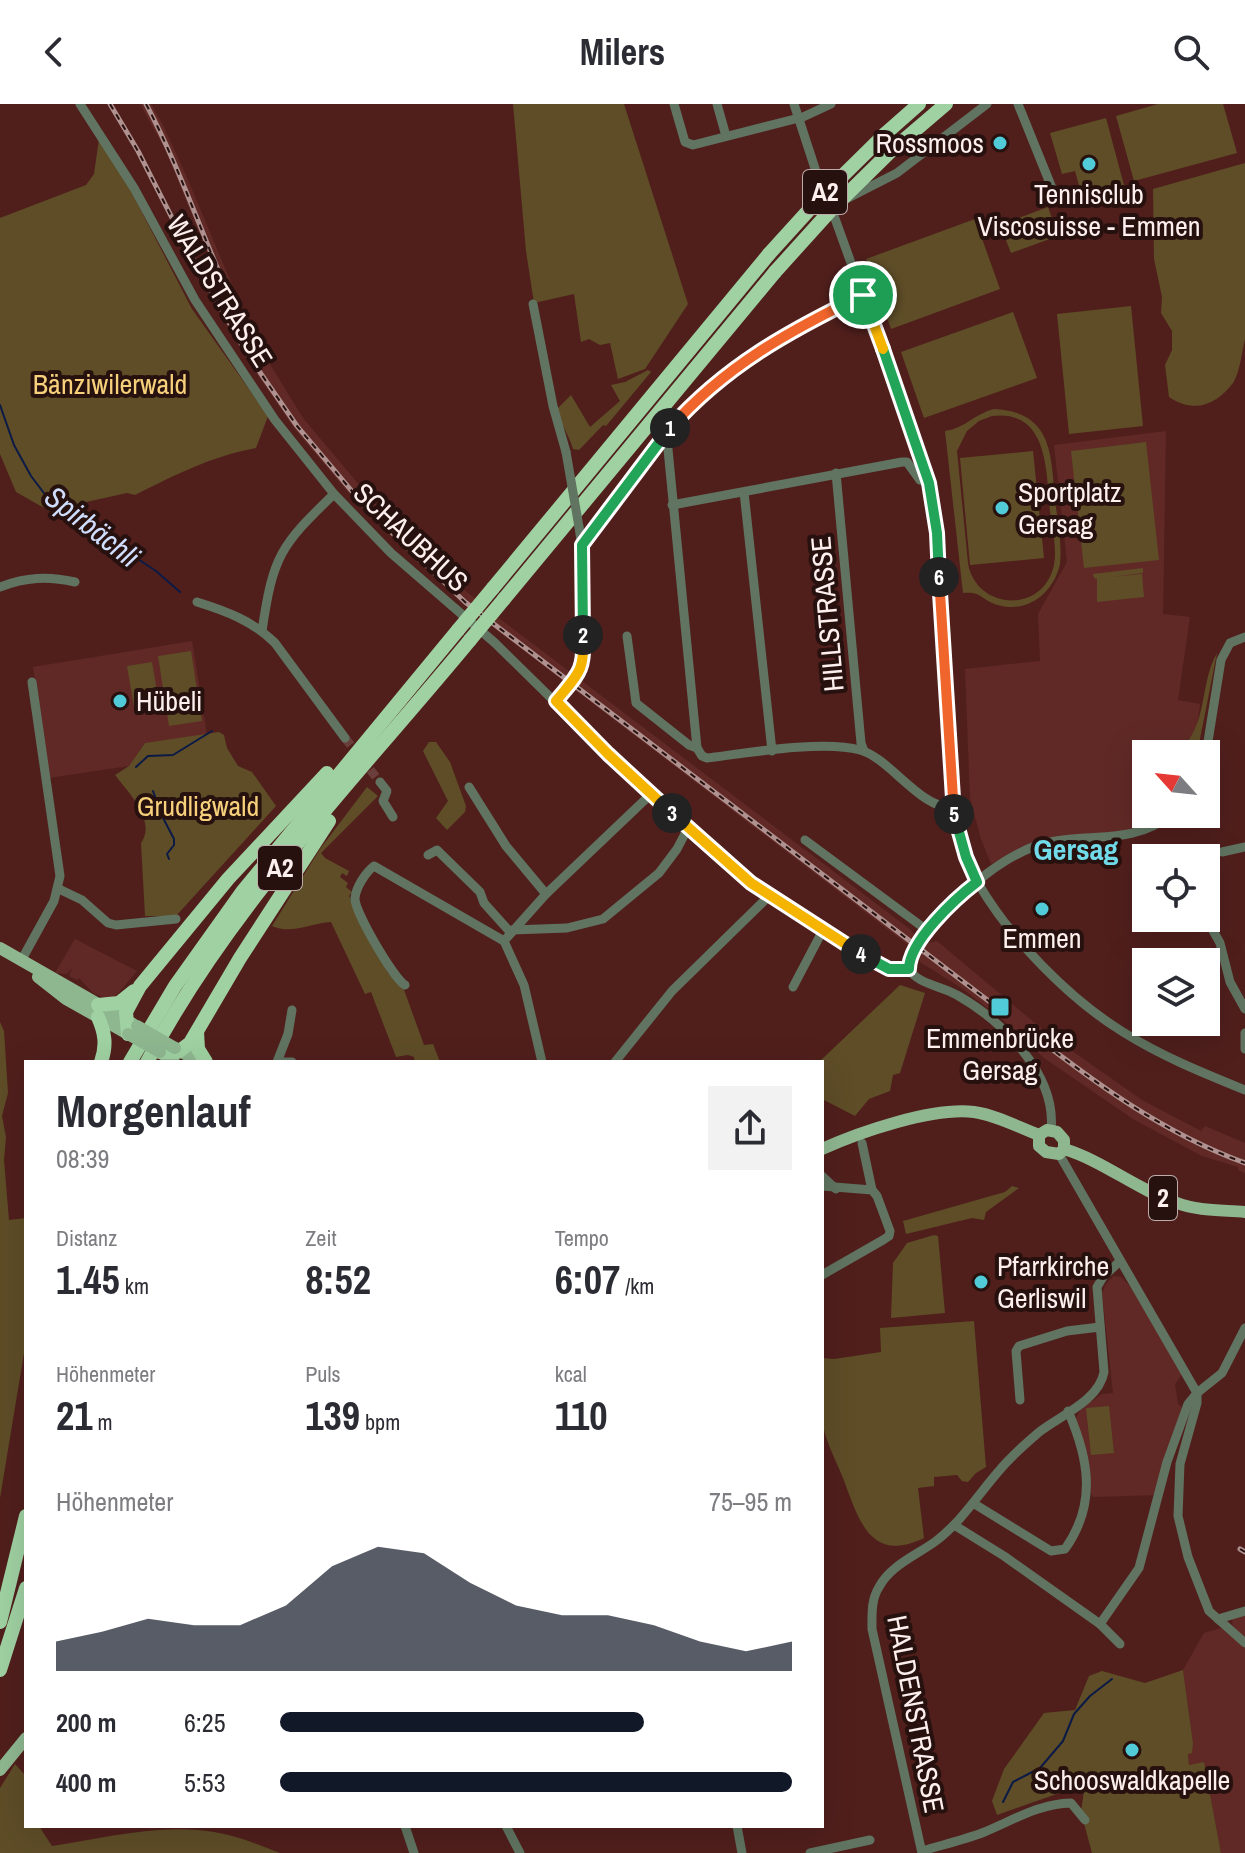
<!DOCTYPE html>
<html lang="de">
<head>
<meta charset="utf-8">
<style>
	:root { --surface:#fff; --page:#f2f2f3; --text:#2b2b33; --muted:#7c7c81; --accent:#111827 }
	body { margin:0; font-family:"Archivo Narrow",sans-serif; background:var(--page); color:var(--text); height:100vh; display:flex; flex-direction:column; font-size:30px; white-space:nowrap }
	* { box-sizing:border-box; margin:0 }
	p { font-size:26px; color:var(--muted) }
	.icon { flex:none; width:44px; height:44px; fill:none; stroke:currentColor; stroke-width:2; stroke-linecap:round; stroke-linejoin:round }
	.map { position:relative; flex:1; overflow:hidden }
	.panel { position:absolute; left:24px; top:956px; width:800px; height:768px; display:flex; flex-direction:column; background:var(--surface); border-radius:0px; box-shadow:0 8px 32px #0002 }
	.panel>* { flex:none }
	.needle { width:52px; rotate:297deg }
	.controls { position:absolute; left:1132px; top:636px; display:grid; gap:16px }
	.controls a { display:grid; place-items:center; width:88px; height:88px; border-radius:0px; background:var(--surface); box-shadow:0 8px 32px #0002; font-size:40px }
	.pin { position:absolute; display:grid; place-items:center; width:68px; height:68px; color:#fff; margin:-34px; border:4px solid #fff; border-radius:50%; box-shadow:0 2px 8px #0007 }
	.km { position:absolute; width:40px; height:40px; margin:-20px; border-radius:50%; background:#222; color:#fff; font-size:22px; line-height:40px; text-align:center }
	.round { display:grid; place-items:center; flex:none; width:84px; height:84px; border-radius:0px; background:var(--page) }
	.head { display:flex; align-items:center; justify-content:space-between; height:136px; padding:0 32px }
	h1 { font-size:44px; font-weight:800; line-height:60px }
	.stats { display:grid; grid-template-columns:repeat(3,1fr); gap:12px; height:136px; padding:8px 32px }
	.stats div { display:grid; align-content:center }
	.stats b { font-size:40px; font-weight:800 }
	.stats small { font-size:22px; font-weight:400 }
	.stats p { font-size:22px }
	.chart { height:224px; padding:16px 32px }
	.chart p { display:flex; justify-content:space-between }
	.chart svg { width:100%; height:144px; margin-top:8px; fill:var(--accent); opacity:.7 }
	ul { padding:0 32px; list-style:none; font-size:26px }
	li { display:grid; grid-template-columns:128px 96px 1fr; align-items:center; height:60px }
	li i { height:20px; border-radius:10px; background:var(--accent) }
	header { display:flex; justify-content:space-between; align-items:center; height:104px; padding:0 32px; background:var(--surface); font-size:36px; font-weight:800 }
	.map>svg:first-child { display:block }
</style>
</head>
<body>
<header><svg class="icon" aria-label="back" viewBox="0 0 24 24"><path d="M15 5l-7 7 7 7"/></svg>Milers<svg class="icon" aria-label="search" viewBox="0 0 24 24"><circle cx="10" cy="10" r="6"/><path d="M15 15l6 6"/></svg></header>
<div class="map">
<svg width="1245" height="1749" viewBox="0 0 1245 1749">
	<rect width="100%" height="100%" fill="#501f1c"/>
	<g fill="#602926">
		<path d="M140,0h11l11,19 24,52 54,129 31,62 32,52 63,75 33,37 53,50 52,42 407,308 4,5 -7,10 -411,-315 -81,-69 -68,-69 -54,-64 -51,-75 -40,-68 11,-6 15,27 -63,-155z"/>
		<path d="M1166,327l-3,183 27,3 -12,83 22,4 -3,25 -9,12 -14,1 -28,12 -6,74 -24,5 -48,3 -77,28 -10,-25 -11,-41 -5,-129 75,-8 -2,-47 29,-52 -13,-117z"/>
		<path d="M192,537l15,94 -62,8 -16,23 -80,12 -16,-111z"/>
		<path d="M75,835l62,32 -22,26h-12l-10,-4 -14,-15 -2,2 -8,-4 3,-8 -5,6 -12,-1z"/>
		<path d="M937,837l111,93 94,66 59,31 4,-5 40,17v30l-7,-3v-3l-36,-11 -69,-37 -89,-61 -41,-38 -40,-31 -43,-27v-9l5,-9z"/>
		<path d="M1114,1172l7,1 9,9 52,88 -7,10 3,20 7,6 -27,85 -65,2 -3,-6 -14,-73 5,-9 21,-15 11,-1 -11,-100 4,-9z"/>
		<path d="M1245,1510v239h-24l-17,-90 -15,2 -1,-12 5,-10 -10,-73 21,-37 17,-5 7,6 5,-7 -1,-8z"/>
	</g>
	<g fill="#5e4d27" fill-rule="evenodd">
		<path d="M513,0h111l64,200 -43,65 -27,10 -8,-36 -10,2 -11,-6 -8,3 -7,-48 -40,9 -8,-52z"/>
		<path d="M1158,0h65l14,49 -103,28 -18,-65z"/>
		<path d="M1106,14l19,71 -42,11 -8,-29 -13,3 -12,-41z"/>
		<path d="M99,35l22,33 71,137 76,107 -12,32c-44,8 -81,27 -121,47l-8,-2 -59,13 34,27 -3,6 -83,-47 -16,-38v-236l86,-33 8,-11z"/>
		<path d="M1245,59v176c-3,12 -5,33 -12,44 -15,20 -37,32 -64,14l-4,-32 7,-15v-19l-11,-18 1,-16 -8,-38 -1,-70z"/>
		<path d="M1048,103l10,29 -47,17 -11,-28z"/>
		<path d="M975,115l25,70 -109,40 -25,-70z"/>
		<path d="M1131,202l12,120 -74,8 -12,-120z"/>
		<path d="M1013,208l24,66 -113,40 -23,-66z"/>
		<path d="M648,266l3,2 -45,54 -3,-1 -24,25 -6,-1c-4,-14 -12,-24 -16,-40l14,-14 19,32 30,-26 -9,-16 14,-3z"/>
		<path d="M994,305c59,3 57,46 61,92 3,21 7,42 5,63 -6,28 -32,50 -62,41 -17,-5 -16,-14 -35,-12l-18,-162c21,-3 29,-17 49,-22zM992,312c57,-7 54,56 58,95 2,18 9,43 2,61 -16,43 -77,35 -84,-9l-11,-112 10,-20 12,-10z"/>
		<path d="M1146,338l13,118 -75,8 -13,-117z"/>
		<path d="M1033,347l11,107 -74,7 -10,-107z"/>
		<path d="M1143,464v5l-31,4 30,-3 2,23 -47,5v-23l-3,-1 -1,-4z"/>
		<path d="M191,547l11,70 -33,5 -11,-70z"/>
		<path d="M1217,549l-20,101h-35l-3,-8 15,-4 14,-1c19,-26 13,-60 29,-88z"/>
		<path d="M152,558l7,41 -25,4 -7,-41z"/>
		<path d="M219,628l5,3 3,13 11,18 14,6 24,34 -100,110h-31l-4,-73c16,-22 -13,-51 -26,-68l14,-9 16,-23z"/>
		<path d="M429,638h7l14,20 16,44 -1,6 -18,18 -11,-12 12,-17 -25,-50z"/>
		<path d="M367,683l11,9 -57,57 4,5 24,13 -2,5 -5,-3 -2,4 8,6 -2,4 6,5 -3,4 39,77 15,14 21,58 9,-1 7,18h-25l-1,-5 -6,-2 -12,2 -25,-65 -6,2 -34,-72c-21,1 -39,13 -59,4l48,-77z"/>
		<path d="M900,881l25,8 -25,80 -7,2 -3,16 -21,8 -14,17 -33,-17v-37h-3z"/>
		<path d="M0,918l4,9 4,62 -6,23 4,21 -2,23 5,60 17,-2v123l-26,157z"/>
		<path d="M1012,1082l7,2 -33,24 -2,8 -12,-2 -66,16 -3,-13 102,-29z"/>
		<path d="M934,1131l4,1 7,77 -54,5 2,-55 14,-20z"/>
		<path d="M974,1217l12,146 -10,6 -8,9 -6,-1 -5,-6 -23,2v9l-16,2 6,50c-54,26 -65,-18 -81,-60 -7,-17 -16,-34 -20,-52 -5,-20 -1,-47 -1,-68l12,1 47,-7 -1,-24z"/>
		<path d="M1109,1302l5,47 -23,2 -5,-47z"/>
		<path d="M1183,1566l10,73 -1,10 -4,1 1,11 15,-3 17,91h-129l-11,-41 4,-28 -88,31 -5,-14 12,-32 40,-56 31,-3 14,-34 13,-5 43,12z"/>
		<path d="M15,1660l11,12v50h13l13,20c53,-8 108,-23 162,-14 22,3 45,13 66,21h-280v-65z"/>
	</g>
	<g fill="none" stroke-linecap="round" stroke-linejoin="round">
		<g stroke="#0c1a46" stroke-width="2">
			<path d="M0,301l14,40 17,31 19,25 106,70 24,21"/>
			<path d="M136,663l12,-11 25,-1 39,-24"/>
			<path d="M153,687l8,23 13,25v6l-7,9 2,5"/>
			<path d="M1003,1698l10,-20 27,-14 23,-27 11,-27 16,-18 22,-17"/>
		</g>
		<path stroke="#6a3e3b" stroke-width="9" stroke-dasharray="9 4.5" stroke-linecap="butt" d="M345,634l35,44"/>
		<g stroke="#607461" stroke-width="9">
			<path d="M80,0l54,84 61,112 80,120 59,74 57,59 104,90 113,111 119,109 42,33 105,66 15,7h20"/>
			<path d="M674,0l11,38 8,3 110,-28 28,-13"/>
			<path d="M717,0l9,32"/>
			<path d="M794,0l30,92"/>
			<path d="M1018,0l38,94"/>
			<path d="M848,94l49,-25 90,-69"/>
			<path d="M833,109l84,233 13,42 7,45 16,274c4,26 11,53 25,76 32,55 90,115 145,149 38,24 80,41 122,58"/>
			<path d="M533,200l20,102 13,46"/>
			<path d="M664,331l3,4 30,309"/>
			<path d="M836,369l25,270 3,8"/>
			<path d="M744,388l28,259"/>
			<path d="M672,401l230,-43h5l13,18 9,3"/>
			<path d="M579,423l4,27 1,100 -3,16"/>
			<path d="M582,441c36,-47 68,-99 110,-142 47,-47 111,-80 171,-108"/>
			<path d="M0,483c26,-10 48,-11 75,-5"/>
			<path d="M197,498c29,9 56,19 78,41l70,95"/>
			<path d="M262,527c11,-75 18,-85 72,-137"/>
			<path d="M627,532l9,67 53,42 8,3 5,8 5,2c40,-5 116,-18 153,-8 30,8 61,60 93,57"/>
			<path d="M1206,650l15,-94 9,-17 15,-6"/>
			<path d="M380,678l7,9 -4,10 10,16"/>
			<path d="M469,683l37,59 40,48"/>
			<path d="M805,736l123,91"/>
			<path d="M1222,748l23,-5"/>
			<path d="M428,751l9,-5 43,42 4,11 27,30"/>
			<path d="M59,785l23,11 26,23 8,2 60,-6"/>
			<path d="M1206,814l14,25 10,39 15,27"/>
			<path d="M512,826l55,-2 36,-9 56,-46 18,-24 11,-21"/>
			<path d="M21,857l33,-60 6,-25 -28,-194"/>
			<path d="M909,865c-1,-17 16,-34 26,-47 27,-31 74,-72 115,-80 49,-10 78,4 123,-28"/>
			<path d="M909,865c8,15 33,17 48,26 44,25 100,79 94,135"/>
			<path d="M405,881c-11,-6 -51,-74 -50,-87 1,-11 11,-26 19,-32l130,75"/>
			<path d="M793,883l30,-57"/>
			<path d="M1245,929v16"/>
			<path d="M277,958l11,-28 4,-24"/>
			<path d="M283,958h9"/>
			<path d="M542,958l-18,-77 -20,-44 42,-47 105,-100"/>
			<path d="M615,958l57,-71 97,-95"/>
			<path d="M862,1039l10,47"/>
			<path d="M1059,1050l138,239v10l-17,61 -2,52 10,41 21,54 36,32"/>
			<path d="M822,1072l14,13"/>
			<path d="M822,1082l50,4 5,6 13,35 -1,5 -6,4 -61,35"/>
			<path d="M1020,1296l-4,-49 3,-5 48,-15 33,-4"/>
			<path d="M973,1399l78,48 14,-2c32,-45 24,-90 3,-138"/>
			<path d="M954,1421l50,31 96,68 20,20"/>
			<path d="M1218,1515l27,-8"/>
			<path d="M1100,1520l39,-56 28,-106 21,-58 9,-11 25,-20 23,-45"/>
			<path d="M405,1722l9,27"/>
			<path d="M506,1722l14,27"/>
			<path d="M737,1722l5,27"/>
			<path d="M922,1747c20,-6 41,-11 60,-18 30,-12 55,-29 89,-30l14,17"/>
			<path d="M810,1749l60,-13"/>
			<path d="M922,1749l-50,-224c0,-15 -1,-29 7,-42 12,-22 38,-32 57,-46 25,-19 42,-46 62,-69 12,-15 26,-27 40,-39 21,-17 61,-32 66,-61l-7,-85 6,-10 16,-15"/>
		</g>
		<g stroke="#8eb790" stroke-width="12">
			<path d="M0,844l133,76"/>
			<path d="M38,873l28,22 62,35"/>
			<path d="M175,944l24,14"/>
			<path d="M160,948l14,10"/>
			<path d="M1039,1031v11l7,6 13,2 5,-5"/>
			<path d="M1039,1031l8,-5 10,2 7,8v9"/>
			<path d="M822,1045c38,-17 110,-42 152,-37 22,3 44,15 65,23"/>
			<path d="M1064,1045c40,12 73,41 113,54 21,8 45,7 68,9"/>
			<path d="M0,1666l26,-32"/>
		</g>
		<g stroke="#9fd1a2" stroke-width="14">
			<path d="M885,30l34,-30"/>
			<path d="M891,47l55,-47"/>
			<path d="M493,484l276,-334"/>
			<path d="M504,495l271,-327"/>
			<path d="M98,901l21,-2 15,-12"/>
			<path d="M98,913c7,16 9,28 3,45"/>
			<path d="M197,928l1,17 8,13"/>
			<path d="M128,930l-2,-22 14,-26 88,-107 99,-106"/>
			<path d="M160,948h18l12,-9 50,-85 89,-137"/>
			<path d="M130,958l45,-76 67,-94 216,-262"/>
			<path d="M147,958c83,-157 211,-286 323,-422"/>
			<path d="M0,1518l26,-106"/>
			<path d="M0,1566l26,-82"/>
		</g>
		<g stroke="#af918f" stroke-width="5">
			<g id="rail">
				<path d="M110,0l28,47 58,114 50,87 51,74 70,83 98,93 542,413"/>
				<path d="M146,0c41,77 65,161 106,239"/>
				<path d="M1027,926c68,53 136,103 218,133"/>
				<path d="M1240,1445l5,3"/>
			</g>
		</g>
		<use href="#rail" stroke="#27110f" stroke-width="2" stroke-dasharray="6" stroke-linecap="butt"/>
		<g stroke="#607461" stroke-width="9">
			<path d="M566,348l13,75"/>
			<path d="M561,590l20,-24"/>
		</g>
		<g stroke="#8eb790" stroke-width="12">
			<path d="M137,922l38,22"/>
			<path d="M128,930l32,18"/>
		</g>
		<g stroke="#9fd1a2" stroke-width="14">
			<path d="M769,150l49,-54 67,-66"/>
			<path d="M775,168l56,-62 60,-59"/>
			<path d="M458,526l35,-42"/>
			<path d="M470,536l34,-41"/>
		</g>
	</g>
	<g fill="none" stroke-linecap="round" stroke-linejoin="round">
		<g stroke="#fff" stroke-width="16">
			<path id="split-1" d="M670,324c55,-62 119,-97 193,-133"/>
		</g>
		<g stroke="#fff" stroke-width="16">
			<path id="split-2" d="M583,531l-1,-90 88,-117"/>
		</g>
		<g stroke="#fff" stroke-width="16">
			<path id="split-3" d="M583,531c2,37 -5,39 -27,66l52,53 64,59"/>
		</g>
		<g stroke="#fff" stroke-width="16">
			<path id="split-4" d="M672,709l79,70 110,71"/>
		</g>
		<g stroke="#fff" stroke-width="16">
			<path id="split-5" d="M861,850l28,15h20c0,-28 47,-71 68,-87l-11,-25 -12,-43"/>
		</g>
		<g stroke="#fff" stroke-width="16">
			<path id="split-6" d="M939,473l15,237"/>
		</g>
		<g stroke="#fff" stroke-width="16">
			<path id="split-7" d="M883,245l46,134 8,50 2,44"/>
		</g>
		<g stroke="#fff" stroke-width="16">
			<path id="split-8" d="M863,191l20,54"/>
		</g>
		<use href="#split-1" stroke="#f0652b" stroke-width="10"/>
		<use href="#split-2" stroke="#22a559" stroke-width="10"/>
		<use href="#split-3" stroke="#f5b400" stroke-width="10"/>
		<use href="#split-4" stroke="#f5b400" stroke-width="10"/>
		<use href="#split-5" stroke="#22a559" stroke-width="10"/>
		<use href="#split-6" stroke="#f0652b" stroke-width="10"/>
		<use href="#split-7" stroke="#22a559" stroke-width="10"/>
		<use href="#split-8" stroke="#f5b400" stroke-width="10"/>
	</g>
	<g fill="#52cbd9" stroke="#27110f" stroke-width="3">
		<circle cx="1000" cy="39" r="8"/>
		<circle cx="1089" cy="60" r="8"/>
		<circle cx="1002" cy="404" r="8"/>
		<circle cx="120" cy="597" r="8"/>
		<circle cx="1042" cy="805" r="8"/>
		<rect x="990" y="893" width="20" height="20" rx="4"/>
		<circle cx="981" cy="1178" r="8"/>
		<circle cx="1132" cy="1646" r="8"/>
	</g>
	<g text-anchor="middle" stroke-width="8" stroke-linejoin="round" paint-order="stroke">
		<g fill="#27110f" stroke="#bcacaa" stroke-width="2">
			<rect x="803" y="66" width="44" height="44" rx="6"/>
			<rect x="258" y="742" width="44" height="44" rx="6"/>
			<rect x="1149" y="1072" width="28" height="44" rx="6"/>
		</g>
		<g font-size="26" font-weight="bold" fill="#fcefed">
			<text x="825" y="97">A2</text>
			<text x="280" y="773">A2</text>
			<text x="1163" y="1103">2</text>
		</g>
		<g font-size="28" fill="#fcefed" stroke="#27110f">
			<text x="984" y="49" text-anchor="end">Rossmoos</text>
			<text x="1089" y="100">Tennisclub<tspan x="1089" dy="32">Viscosuisse - Emmen</tspan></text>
			<text x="1018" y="398" text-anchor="start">Sportplatz<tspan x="1018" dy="32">Gersag</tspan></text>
			<text x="136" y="607" text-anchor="start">Hübeli</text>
			<text x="1042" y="844">Emmen</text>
			<text x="1000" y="944">Emmenbrücke<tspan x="1000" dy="32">Gersag</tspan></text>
			<text x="997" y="1172" text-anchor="start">Pfarrkirche<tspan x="997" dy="32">Gerliswil</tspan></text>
			<text x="1132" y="1686">Schooswaldkapelle</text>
		</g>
		<g font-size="28" fill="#fcefed" stroke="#27110f">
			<text transform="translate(220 187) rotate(58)" y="10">WALDSTRASSE</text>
			<text transform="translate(411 433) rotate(43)" y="10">SCHAUBHUS</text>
			<text transform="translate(827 510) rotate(-95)" y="10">HILLSTRASSE</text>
			<text transform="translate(916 1610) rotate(79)" y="10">HALDENSTRASSE</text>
		</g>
		<g font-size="28" fill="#f6d07a" stroke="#27110f">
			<text x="110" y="290">Bänziwilerwald</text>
			<text x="198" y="712">Grudligwald</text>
		</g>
		<g font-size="30" font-style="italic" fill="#d0defd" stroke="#27110f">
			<text transform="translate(92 423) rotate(38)" y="10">Spirbächli</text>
		</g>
		<g font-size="30" font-weight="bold" fill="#71dbe9" stroke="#27110f">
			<text x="1076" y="756">Gersag</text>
		</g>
	</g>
</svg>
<div class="controls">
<a><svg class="needle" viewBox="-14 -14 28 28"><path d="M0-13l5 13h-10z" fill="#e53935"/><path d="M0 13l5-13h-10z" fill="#7c7c81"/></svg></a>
<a><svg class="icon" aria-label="locate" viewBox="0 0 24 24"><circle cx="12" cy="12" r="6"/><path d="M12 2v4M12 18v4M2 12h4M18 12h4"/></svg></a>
<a><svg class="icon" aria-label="layers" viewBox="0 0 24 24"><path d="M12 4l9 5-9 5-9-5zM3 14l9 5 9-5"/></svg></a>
</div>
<div class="pin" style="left:863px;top:191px;background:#1e9e55"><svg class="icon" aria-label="arrive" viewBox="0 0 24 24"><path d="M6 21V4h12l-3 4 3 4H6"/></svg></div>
<b class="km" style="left:670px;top:324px">1</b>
<b class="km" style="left:583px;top:531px">2</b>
<b class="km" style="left:672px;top:709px">3</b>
<b class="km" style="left:861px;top:850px">4</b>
<b class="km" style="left:954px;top:710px">5</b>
<b class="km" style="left:939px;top:473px">6</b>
<section class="panel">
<div class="head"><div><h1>Morgenlauf</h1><p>08:39</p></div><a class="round"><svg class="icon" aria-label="share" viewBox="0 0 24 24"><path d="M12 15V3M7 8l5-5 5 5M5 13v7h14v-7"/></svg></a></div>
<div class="stats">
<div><p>Distanz</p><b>1.45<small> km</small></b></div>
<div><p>Zeit</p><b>8:52</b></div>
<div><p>Tempo</p><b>6:07<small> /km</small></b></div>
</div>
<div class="stats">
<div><p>Höhenmeter</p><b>21<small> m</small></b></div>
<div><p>Puls</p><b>139<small> bpm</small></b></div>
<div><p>kcal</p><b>110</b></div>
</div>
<div class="chart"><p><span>Höhenmeter</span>75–95 m</p>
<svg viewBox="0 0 160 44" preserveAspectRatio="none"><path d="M0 44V35L10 32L20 28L30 30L40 30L50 24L60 12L70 6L80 8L90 17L100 24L110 27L120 27L130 30L140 35L150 38L160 35V44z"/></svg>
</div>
<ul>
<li><b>200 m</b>6:25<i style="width:71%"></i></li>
<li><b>400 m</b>5:53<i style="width:100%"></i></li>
</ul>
</section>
</div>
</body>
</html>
